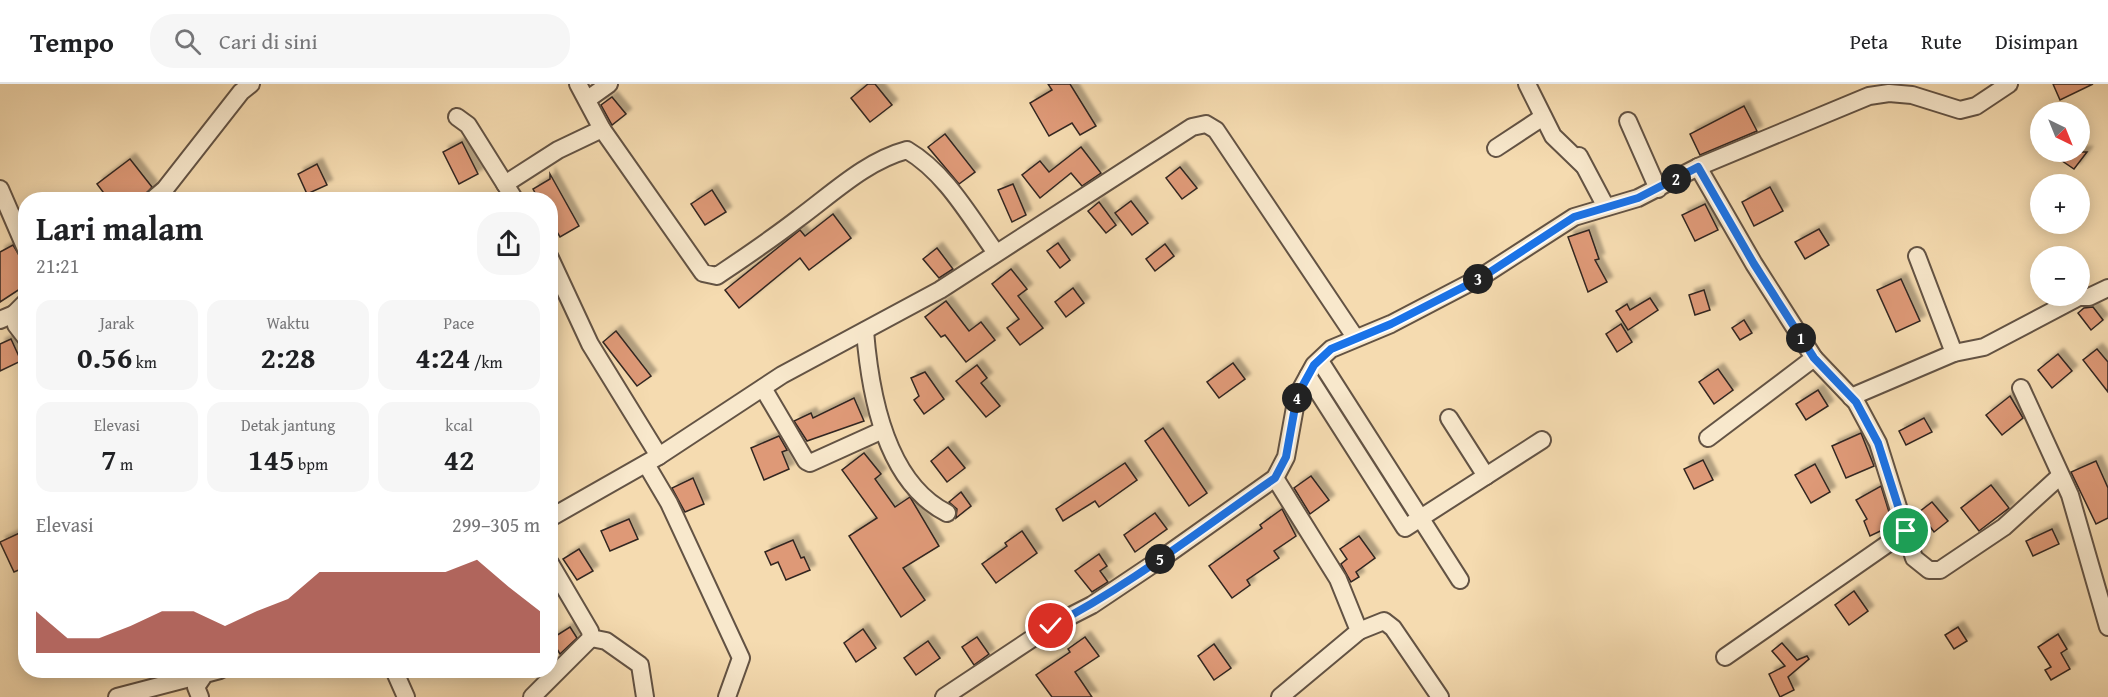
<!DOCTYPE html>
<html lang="id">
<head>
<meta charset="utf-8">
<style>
	:root { --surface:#fff; --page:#f6f6f6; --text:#202124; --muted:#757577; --line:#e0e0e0; --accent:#8f2418 }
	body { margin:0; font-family:"Gentium Book Plus",serif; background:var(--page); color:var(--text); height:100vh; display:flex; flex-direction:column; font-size:22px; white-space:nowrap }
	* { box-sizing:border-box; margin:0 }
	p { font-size:20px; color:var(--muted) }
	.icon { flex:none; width:33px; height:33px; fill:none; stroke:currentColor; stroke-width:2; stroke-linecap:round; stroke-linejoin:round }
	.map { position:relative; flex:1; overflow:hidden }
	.details { position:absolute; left:18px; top:108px; width:540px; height:486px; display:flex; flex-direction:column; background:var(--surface); border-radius:24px; box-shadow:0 3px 15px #0003 }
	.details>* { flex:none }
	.needle { width:39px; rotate:137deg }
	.fabs { position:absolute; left:2030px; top:18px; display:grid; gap:12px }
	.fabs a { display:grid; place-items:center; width:60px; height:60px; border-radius:50%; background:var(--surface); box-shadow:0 3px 15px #0003; font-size:30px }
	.pin { position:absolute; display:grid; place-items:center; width:51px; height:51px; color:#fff; margin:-26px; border:3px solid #fff; border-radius:50%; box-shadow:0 2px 6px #0007 }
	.km { position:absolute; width:30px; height:30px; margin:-15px; border-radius:50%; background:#222; color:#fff; font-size:16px; line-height:30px; text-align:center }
	.round { display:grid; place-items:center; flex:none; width:63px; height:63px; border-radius:24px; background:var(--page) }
	.headline { display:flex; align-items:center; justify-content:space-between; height:102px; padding:0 18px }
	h1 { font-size:33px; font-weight:700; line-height:45px }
	.figures { display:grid; grid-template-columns:repeat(3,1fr); gap:9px; height:102px; padding:6px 18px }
	.figures div { display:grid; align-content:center; border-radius:15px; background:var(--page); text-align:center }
	.figures b { font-size:30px; font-weight:700 }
	.figures small { font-size:16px; font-weight:400 }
	.figures p { font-size:16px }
	.chart { height:168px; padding:12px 18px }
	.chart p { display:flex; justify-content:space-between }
	.chart svg { width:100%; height:108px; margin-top:6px; fill:var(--accent); opacity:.7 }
	header { display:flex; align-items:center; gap:36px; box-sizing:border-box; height:84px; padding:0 30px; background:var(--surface); border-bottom:2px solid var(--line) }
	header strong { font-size:28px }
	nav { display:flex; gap:33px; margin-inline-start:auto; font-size:21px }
	.search { width:420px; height:54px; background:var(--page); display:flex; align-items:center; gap:15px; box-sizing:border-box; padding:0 21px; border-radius:24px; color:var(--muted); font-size:22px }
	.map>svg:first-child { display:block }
</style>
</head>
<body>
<header>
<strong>Tempo</strong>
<div class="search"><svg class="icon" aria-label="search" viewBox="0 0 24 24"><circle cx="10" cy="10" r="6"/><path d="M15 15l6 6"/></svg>Cari di sini</div>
<nav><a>Peta</a><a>Rute</a><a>Disimpan</a></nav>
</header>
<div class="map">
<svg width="2108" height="613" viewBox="0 0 2108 613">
	<defs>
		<filter id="shadow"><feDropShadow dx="5.5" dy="-5.5" stdDeviation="1.5" flood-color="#0004"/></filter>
	</defs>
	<rect width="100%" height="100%" fill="#f5dbb0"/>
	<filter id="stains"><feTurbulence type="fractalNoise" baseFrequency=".00333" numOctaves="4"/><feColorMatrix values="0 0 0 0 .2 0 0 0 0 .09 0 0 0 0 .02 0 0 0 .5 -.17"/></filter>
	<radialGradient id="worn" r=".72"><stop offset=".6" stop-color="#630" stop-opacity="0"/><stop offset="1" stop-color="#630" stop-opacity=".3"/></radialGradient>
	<g fill="#de9977" stroke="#322620" stroke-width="1.5" filter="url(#shadow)">
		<path d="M868,0h7l17,21 -22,17 -19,-24z"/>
		<path d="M1048,0h22l26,42 -16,9 -8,-12 -23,13 -19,-33 22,-13z"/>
		<path d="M2053,0h40l-33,16z"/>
		<path d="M612,13l14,17 -14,11 -11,-20z"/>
		<path d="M1744,22l13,25 -57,24 -10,-21z"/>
		<path d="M945,50l30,38 -16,12 -31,-37z"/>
		<path d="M462,58l16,32 -19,10 -16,-32z"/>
		<path d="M1081,63l20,26 -19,13 -11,-13 -31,25 -18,-23 18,-14 9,11z"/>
		<path d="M2049,68h38l-13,17z"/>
		<path d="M130,75l22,28 -11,13h-32l-12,-16z"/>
		<path d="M317,80l10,21 -20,9 -9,-20z"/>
		<path d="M1180,83l17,21 -15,11 -16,-21z"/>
		<path d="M550,90l29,52 -19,11 -10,-17v-20h-11l-6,-11 17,-10z"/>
		<path d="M1013,100l13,31 -14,7 -14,-32z"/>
		<path d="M1770,103l13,24 -29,15 -12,-24z"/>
		<path d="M712,106l14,22 -21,13 -14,-21z"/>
		<path d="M1131,117l17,22 -16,12 -17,-22z"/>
		<path d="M1099,118l17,23 -10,8 -18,-22z"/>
		<path d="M1705,120l13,26 -23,11 -13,-26z"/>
		<path d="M833,130l18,24 -42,32 -9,-12 -61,50 -14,-18 75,-60 5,6z"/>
		<path d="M1819,145l10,16 -24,14 -10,-17z"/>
		<path d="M1589,146l10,29 -4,1 12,22 -19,10 -20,-55z"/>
		<path d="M1058,159l12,17 -10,8 -13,-17z"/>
		<path d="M1165,160l9,12 -19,15 -9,-12z"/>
		<path d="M13,161l13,21v19l-26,17v-50z"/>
		<path d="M937,164l16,21 -14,9 -16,-19z"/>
		<path d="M1011,185l16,20 -9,7 25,32 -23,17 -13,-17 12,-9 -27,-35z"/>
		<path d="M1901,195l19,42 -24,11 -19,-42z"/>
		<path d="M1073,204l11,15 -18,14 -11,-15z"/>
		<path d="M1704,206l6,20 -15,5 -6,-20z"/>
		<path d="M1650,214l8,12 -30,20 -12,-19 11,-7 3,6z"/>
		<path d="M946,217l23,30 12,-9 14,18 -29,22 -21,-27 -4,2 -16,-20z"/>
		<path d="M2093,223l10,13 -12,10 -13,-17 6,-5z"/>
		<path d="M1744,236l8,13 -12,7 -8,-12z"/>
		<path d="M1621,240l11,18 -15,10 -11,-18z"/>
		<path d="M616,247l35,45 -14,10 -34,-44z"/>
		<path d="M11,255l10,22 -21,10v-27z"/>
		<path d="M2097,265l11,13v30l-25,-32z"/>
		<path d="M2058,270l14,17 -20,17 -14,-18z"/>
		<path d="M1233,279l12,16 -26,19 -12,-16z"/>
		<path d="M977,281l10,13 -6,5 19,23 -14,11 -30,-36z"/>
		<path d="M1718,285l15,21 -19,14 -15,-22z"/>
		<path d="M925,288l19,27 -20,15 -10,-14 5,-4 -8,-18z"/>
		<path d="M1818,306l10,16 -22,14 -10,-16z"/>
		<path d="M2010,312l13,22 -21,17 -16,-20z"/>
		<path d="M854,314l10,23 -57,20 -13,-20 17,-8 2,5z"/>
		<path d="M1924,334l8,14 -26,13 -7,-14z"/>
		<path d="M1163,344l44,65 -18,13 -44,-65z"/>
		<path d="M1861,349l13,33 -28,12 -14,-32z"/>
		<path d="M779,352l8,14 -5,2 7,17 -25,11 -13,-32z"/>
		<path d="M948,363l17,21 -18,14 -16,-21z"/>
		<path d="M864,369l17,21 -6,5 20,28 15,-10 29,49 -36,22 22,32 -24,17 -52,-81 28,-18 -35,-48z"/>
		<path d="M1703,376l10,20 -19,9 -10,-20z"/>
		<path d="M2096,377l12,27v30l-12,6 -25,-52z"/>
		<path d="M1125,379l12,17 -38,27 -4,-6 -32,20 -7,-12z"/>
		<path d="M1815,380l15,28 -19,11 -16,-28z"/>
		<path d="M1311,392l18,24 -19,14 -16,-26z"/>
		<path d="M693,394l11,26 -19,8 -13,-24z"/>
		<path d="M1991,401l18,23 -30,23 -18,-23z"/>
		<path d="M1881,402l12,39 -23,11 -6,-15 3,-2 -11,-19z"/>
		<path d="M961,408l10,14 -15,12 1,-9 -8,-7z"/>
		<path d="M1932,418l16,19 -14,11 -15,-20z"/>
		<path d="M1282,425l14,27 -22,15 5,7 -32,22 3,5 -18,13 -23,-32 53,-38 -2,-3z"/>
		<path d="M1155,429l12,16 -32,23 -11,-17z"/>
		<path d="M629,435l9,20 -28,12 -9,-20z"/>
		<path d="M2052,445l7,15 -26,12 -7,-15z"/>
		<path d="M26,446v37l-12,5 -14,-30z"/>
		<path d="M1022,447l15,22 -41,30 -14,-19 25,-18 -2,-3z"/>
		<path d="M1359,452l16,22 -19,14 3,5 -8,5 -10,-18 6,-5 -7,-10z"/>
		<path d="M793,456l8,18 3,-1 6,13 -24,10 -8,-18 -7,3 -6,-13z"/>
		<path d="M579,465l14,22 -16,9 -14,-21z"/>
		<path d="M1099,470l8,12 -7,5 8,11 -16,10 -17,-21z"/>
		<path d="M1854,507l14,20 -19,14 -14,-20z"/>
		<path d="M570,543l7,11 -17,16 -9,-15z"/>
		<path d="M1958,543l9,14 -13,8 -9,-14z"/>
		<path d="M863,545l13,19 -20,14 -12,-19z"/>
		<path d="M2058,550l9,15 -6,4 9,16 -19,11 -6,-10 6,-3 -13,-20z"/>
		<path d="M977,553l12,17 -15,11 -12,-18z"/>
		<path d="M1085,553l14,19 -24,16 17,25h-40l-16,-22 34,-23 -2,-3z"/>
		<path d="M928,557l12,17 -24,17 -12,-17z"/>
		<path d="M1782,559l15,17 10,-4 2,3 -21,18 6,13 -14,7 -11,-23 16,-8 -13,-15z"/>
		<path d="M1214,560l17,24 -17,12 -16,-24z"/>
	</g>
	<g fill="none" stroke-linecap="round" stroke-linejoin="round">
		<g stroke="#635344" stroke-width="20">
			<g id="minor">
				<path d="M578,0l24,45 101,144 14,3c28,-19 55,-37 82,-58 34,-25 67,-57 108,-68 39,23 63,67 89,103"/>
				<path d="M1527,0l26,52 30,29"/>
				<path d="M588,15l21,-15"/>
				<path d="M457,33l11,8 47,75"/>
				<path d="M1628,37l30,68"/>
				<path d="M1496,64l47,-31"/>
				<path d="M1579,72l27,51"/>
				<path d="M1698,83l56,97 60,94 -106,80"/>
				<path d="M505,100l53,-34 44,-21"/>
				<path d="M0,105l26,60"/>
				<path d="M152,116l13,-11 76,-97 10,-8"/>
				<path d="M1917,172l37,97"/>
				<path d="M550,174l40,86 69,112"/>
				<path d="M26,218l-12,12 2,11 10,13"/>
				<path d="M0,236l14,-6"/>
				<path d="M865,247c5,62 20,151 82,182"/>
				<path d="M1814,274l42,44 22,41 36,115 15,12h11l64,-43 56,-51"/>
				<path d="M1320,277l140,219"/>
				<path d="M1308,292l97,152 137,-88"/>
				<path d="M763,304l43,73 4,2 73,-33"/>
				<path d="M2021,304l49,107 38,132"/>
				<path d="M1851,313l103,-44 30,-6 95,-50h10l19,-9"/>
				<path d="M1449,334l37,58"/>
				<path d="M646,380l23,39 72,155 -14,39"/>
				<path d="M1275,394l63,101 21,52 -79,66"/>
				<path d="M550,434l109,-62 123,-81 158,-85 252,-163 14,-3 10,6 139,207"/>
				<path d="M1359,547l25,-10 9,7 47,69"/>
				<path d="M591,554l15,3 34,24 5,32"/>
				<path d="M1725,573l181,-126"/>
				<path d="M394,586l12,27"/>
				<path d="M117,613l88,-23"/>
				<path d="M200,613l-4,-10 9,-13 15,-4"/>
				<path d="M532,613l59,-59 -1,-7 -40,-68"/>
				<path d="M944,613l107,-71 41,-21 76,-51 107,-76 11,-21 11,-61 17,-31 17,-16 60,-25 90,-47 93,-60 64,-19 60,-31 171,-71 20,-3 23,2 48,15 16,-4 33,-22"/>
			</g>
		</g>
		<use href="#minor" stroke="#f8e8cc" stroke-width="16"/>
	</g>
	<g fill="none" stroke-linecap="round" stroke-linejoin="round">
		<g stroke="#fff" stroke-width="12">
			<path id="route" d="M1051,542c80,-41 150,-97 224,-148l11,-21 11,-61 17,-31 17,-16 60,-25 90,-46 93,-61 64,-19 60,-31 56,97 60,94 42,44 22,41 28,88"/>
		</g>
		<use href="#route" stroke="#1a73e8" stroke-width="8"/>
	</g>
	<rect width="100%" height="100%" filter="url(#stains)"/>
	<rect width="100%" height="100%" fill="url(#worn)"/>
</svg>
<div class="fabs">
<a><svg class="needle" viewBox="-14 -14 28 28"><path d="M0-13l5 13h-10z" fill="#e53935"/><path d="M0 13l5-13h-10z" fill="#757577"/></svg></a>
<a>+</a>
<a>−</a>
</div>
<div class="pin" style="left:1906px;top:447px;background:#1e9e55"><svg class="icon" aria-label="arrive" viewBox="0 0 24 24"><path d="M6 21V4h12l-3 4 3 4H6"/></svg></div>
<div class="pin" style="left:1051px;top:542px;background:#d93025"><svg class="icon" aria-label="check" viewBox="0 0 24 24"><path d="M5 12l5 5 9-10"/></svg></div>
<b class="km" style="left:1801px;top:254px">1</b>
<b class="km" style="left:1676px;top:95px">2</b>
<b class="km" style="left:1478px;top:195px">3</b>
<b class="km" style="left:1297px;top:314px">4</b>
<b class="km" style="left:1160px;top:475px">5</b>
<section class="details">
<div class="headline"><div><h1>Lari malam</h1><p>21:21</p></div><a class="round"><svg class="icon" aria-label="share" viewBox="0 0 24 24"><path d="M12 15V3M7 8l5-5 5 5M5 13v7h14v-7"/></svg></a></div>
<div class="figures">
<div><p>Jarak</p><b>0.56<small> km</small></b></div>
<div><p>Waktu</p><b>2:28</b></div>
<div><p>Pace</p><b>4:24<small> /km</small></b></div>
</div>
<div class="figures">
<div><p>Elevasi</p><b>7<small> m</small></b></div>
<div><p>Detak jantung</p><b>145<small> bpm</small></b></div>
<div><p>kcal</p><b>42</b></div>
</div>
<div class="chart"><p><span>Elevasi</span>299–305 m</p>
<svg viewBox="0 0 160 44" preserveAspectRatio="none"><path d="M0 44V27L10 38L20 38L30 33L40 27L50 27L60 33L70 27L80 22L90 11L100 11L110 11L120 11L130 11L140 6L150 17L160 27V44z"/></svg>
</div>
</section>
</div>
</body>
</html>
